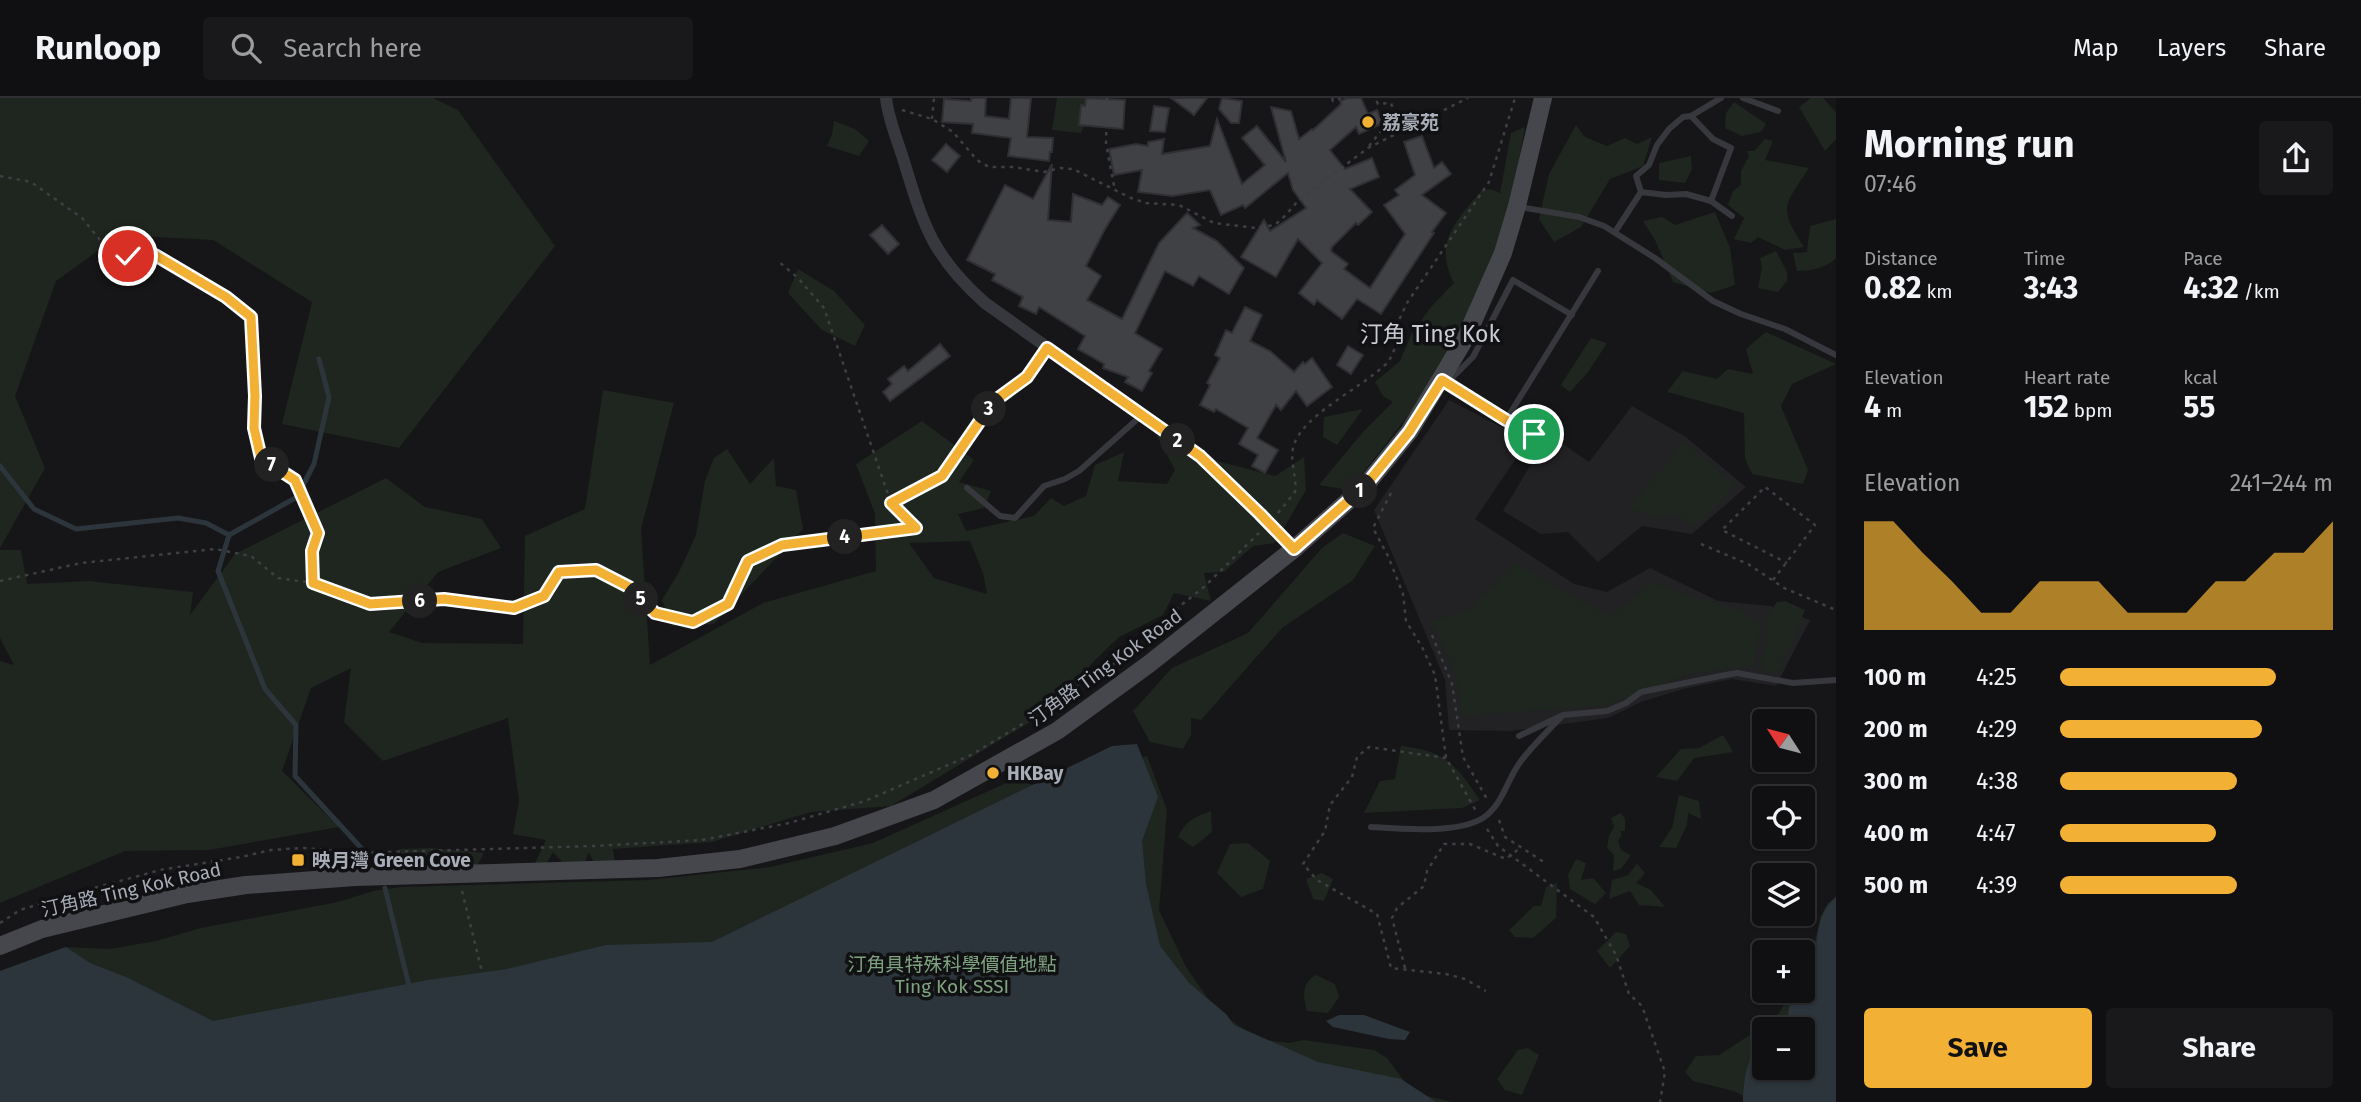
<!DOCTYPE html>
<html lang="en">
<head>
<meta charset="utf-8">
<style>
	:root { --surface:#101012; --page:#19191b; --text:#f1f3f6; --muted:#9c9d9f; --line:#303032; --accent:#f2b134 }
	body { margin:0; font-family:"Fira Sans","Noto Sans TC",sans-serif; background:var(--page); color:var(--text); height:100vh; display:flex; flex-direction:column; font-size:26px; white-space:nowrap }
	* { box-sizing:border-box; margin:0 }
	p { font-size:23px; color:var(--muted) }
	.icon { flex:none; width:38px; height:38px; fill:none; stroke:currentColor; stroke-width:2; stroke-linecap:round; stroke-linejoin:round }
	.map { position:relative; flex:1; overflow:hidden }
	.details { display:flex; flex-direction:column; background:var(--surface); width:525px }
	.details>* { flex:none }
	.needle { width:46px; rotate:306deg }
	.tools { position:absolute; left:1752px; top:611px; display:grid; gap:14px }
	.tools a { display:grid; place-items:center; width:63px; height:63px; border-radius:7px; background:var(--surface); box-shadow:0 2px 5px #0004,0 0 0 2px var(--line); font-size:35px }
	.pin { position:absolute; display:grid; place-items:center; width:60px; height:60px; color:#fff; margin:-30px; border:4px solid #fff; border-radius:50%; box-shadow:0 2px 7px #0007 }
	.km { position:absolute; width:35px; height:35px; margin:-18px; border-radius:50%; background:#222; color:#fff; font-size:19px; line-height:35px; text-align:center }
	.round { display:grid; place-items:center; flex:none; width:74px; height:74px; border-radius:7px; background:var(--page) }
	.head { display:flex; align-items:center; justify-content:space-between; height:119px; padding:0 28px }
	h1 { font-size:38px; font-weight:700; line-height:52px }
	.metrics { display:grid; grid-template-columns:repeat(3,1fr); gap:10px; height:119px; padding:7px 28px }
	.metrics div { display:grid; align-content:center }
	.metrics b { font-size:30px; font-weight:700 }
	.metrics small { font-size:19px; font-weight:400 }
	.metrics p { font-size:19px }
	.chart { height:196px; padding:14px 28px }
	.chart p { display:flex; justify-content:space-between }
	.chart svg { width:100%; height:126px; margin-top:7px; fill:var(--accent); opacity:.7 }
	.primary-button { display:flex; gap:14px; margin-top:auto; padding:14px 28px }
	.primary-button a { flex:1; height:80px; border-radius:7px; background:var(--accent); color:#111; font-size:28px; font-weight:700; line-height:80px; text-align:center }
	.primary-button a+a { background:var(--page); color:var(--text) }
	ul { padding:0 28px; list-style:none; font-size:23px }
	li { display:grid; grid-template-columns:112px 84px 1fr; align-items:center; height:52px }
	li i { height:18px; border-radius:9px; background:var(--accent) }
	header { display:flex; align-items:center; gap:42px; box-sizing:border-box; height:98px; padding:0 35px; background:var(--surface); border-bottom:2px solid var(--line) }
	header strong { font-size:33px }
	nav { display:flex; gap:38px; margin-inline-start:auto; font-size:24px }
	.search { width:490px; height:63px; background:var(--page); display:flex; align-items:center; gap:18px; box-sizing:border-box; padding:0 24px; border-radius:7px; color:var(--muted); font-size:26px }
	main { display:flex; flex:1; min-height:0 }
	.map>svg:first-child { display:block }
</style>
</head>
<body>
<header>
<strong>Runloop</strong>
<div class="search"><svg class="icon" aria-label="search" viewBox="0 0 24 24"><circle cx="10" cy="10" r="6"/><path d="M15 15l6 6"/></svg>Search here</div>
<nav><a>Map</a><a>Layers</a><a>Share</a></nav>
</header>
<main>
<div class="map">
<svg width="1836" height="1004" viewBox="0 0 1836 1004">
	<rect width="100%" height="100%" fill="#161618"/>
	<g fill="#222225">
		<path d="M1449,302l79,41 -53,78 99,65 33,8 43,-24 68,33 53,5 39,14 -34,66 -44,-7 -49,10 -42,13 -33,16 -97,13 -62,-1 -4,-50 -71,-170z"/>
		<path d="M1632,308l54,31 60,50 -54,47 -50,-8 -44,36 -30,-30 -27,2 -38,-23 46,-77 40,28z"/>
	</g>
	<g fill="#1e261f" fill-rule="evenodd">
		<path d="M0,0h433l25,12 97,136 -156,202 -117,-24 30,-122 -99,-62 -93,-5 -64,46 -41,115 30,72 -45,80z"/>
		<path d="M1057,0h39l-15,35 -29,-3z"/>
		<path d="M1811,0h12l13,14v27l-11,12 -26,-44z"/>
		<path d="M1734,4l32,22 -5,8 -19,4 -17,-8 1,-15z"/>
		<path d="M834,23l21,8 14,12 -10,15 -32,-10 5,-12z"/>
		<path d="M1576,27l9,12 22,9 18,-8 12,6 15,-7 -9,29 -33,13 -29,48 -27,15 -15,-23 10,-45z"/>
		<path d="M1525,29l-15,83 -24,79 -12,6c-22,74 -78,135 -125,195l-30,-5 43,-52 31,-31 -10,-6 -8,-14 25,-21 11,-26 20,-28 23,-24c-21,-40 2,-62 27,-92l9,-2 10,4 11,-60z"/>
		<path d="M1765,41l8,2 -8,19 44,8c-25,38 -31,39 -5,79l-19,3 -27,-13 -7,6 -17,-4 10,-21 -16,-13 5,-14 8,-6v-14l8,-15 -2,-5h7z"/>
		<path d="M1691,58l1,13 -7,14 -26,-3v-17z"/>
		<path d="M1715,114l15,36 5,37 -24,8 -38,-11 -18,-42 -12,-19 19,-4 13,8z"/>
		<path d="M1836,121v39c-10,10 -25,13 -39,13l-4,-18 14,-1 3,-26z"/>
		<path d="M1776,153l11,21v9l-9,11 -20,-4 4,-21 -2,-9z"/>
		<path d="M798,171l36,22 31,34 -10,21 -33,-16 -34,-37z"/>
		<path d="M1766,234l70,32 -44,20 -11,22 27,64 -5,14 -51,-10 -7,-15 -1,-46 -77,-21 16,-21 34,8 11,-10 25,5 -7,-25z"/>
		<path d="M1591,240l16,5 -19,29 -18,20 -9,-7z"/>
		<path d="M603,292l71,13 -33,126 9,136 113,-62 113,-32 -1,-57 -19,-50 66,-43 52,39 -15,22 32,9 -7,17 -26,6 8,17 68,-15 17,-18 13,8 22,-10 9,-31 29,-13 -6,29 49,3 8,-14 -19,-36 3,-14 58,41 58,15 29,-19 2,33 -31,53 -22,3 -29,26 -20,1 7,28 -37,-8 -11,22 -44,22 -25,24 -39,46 -164,99 -80,6 -99,30 -99,7 2,14h-21l-5,-11 -5,12 -21,-1 -10,-11 -8,14 -10,-3 11,-23 -33,-6 6,-33 -11,-83 -125,43 -39,-39 7,-54 -40,20 -29,83 57,56 -130,23 -84,1 -125,52v-242l14,4 -14,-27v-88h21l6,34 61,-3 105,11 -3,23 45,-61 151,-76 39,29 57,12 19,29 -63,24 -49,60 33,11 101,1 2,-108 60,-27zM970,443l13,32 4,21 -53,-16 -25,-35z"/>
		<path d="M1363,311l-26,36 -14,-8 1,-20z"/>
		<path d="M1684,344l52,44 -42,40 -17,-12 -18,5 -30,-11z"/>
		<path d="M727,351l23,35 24,-26 2,28 20,4 7,39 -89,95 -42,2 -10,-26 17,-28 17,-37 9,-54 9,-23z"/>
		<path d="M1343,435l32,13 -22,34 -71,48 -81,92 -10,-2v17l-8,14 -33,-7 -17,-31 39,-43 76,-35 74,-85z"/>
		<path d="M1517,465l63,38 31,15 40,-33 94,29 15,12 -6,42 -66,8 -80,31 -146,11 -5,-38 -25,-57 35,-10z"/>
		<path d="M1785,503l20,9 -11,29 -18,35 -13,-4 -2,-8 5,-17 2,-30 9,-13z"/>
		<path d="M1723,637l10,17 -39,6 -17,23 -21,-4 25,-28 18,-1z"/>
		<path d="M1401,648c45,5 54,18 79,54l-18,8 -98,5 16,-32 15,-2z"/>
		<path d="M1147,658l20,54 -8,100 27,57 30,43 32,22 18,8 22,3 16,-3 70,10 13,8 18,24 22,14 25,6h-1452v-131l66,-24 44,2 46,-8 45,-13 137,-26 35,-11 28,-4 247,-7 122,-13 103,-24 140,-63 37,9z"/>
		<path d="M1679,697l20,6 2,18 -13,-6 -1,12 -11,23 -17,-1 13,-19z"/>
		<path d="M1211,713l1,21 -19,15 -15,-10c7,-16 17,-20 33,-26z"/>
		<path d="M1621,715l4,6v12h-5l2,4 -4,6 3,9 10,5 -10,14 -8,2 1,-16 -7,-7 2,-12 5,-9 -3,-9z"/>
		<path d="M1248,745l22,18 -7,28 -22,8 -24,-24 13,-29z"/>
		<path d="M429,750l55,5 -8,15 -30,-4 -40,5 -11,-7 4,-13z"/>
		<path d="M1576,761l10,4 -5,17 12,-2 13,15 -11,11 -25,-15 -2,-14z"/>
		<path d="M1637,766l8,9 -9,10 15,7 14,17 -26,-2 -9,-14 -21,8 3,-19 16,-5z"/>
		<path d="M1322,775l11,6 -9,22 -11,-2 -7,-20z"/>
		<path d="M1557,785l-1,35 -23,20 -18,-1 -6,-7 25,-24h7l5,-19z"/>
		<path d="M1836,799v205h-93v-6l-9,-5 -41,-10 -8,-9 11,-16 23,-1 57,-37 16,-27 10,-1 1,-16 8,-13 9,-44 8,-14zM1764,931h38v39h-38z"/>
		<path d="M1616,834l10,2 4,12 -20,22 -13,-17z"/>
		<path d="M1316,877l19,9 4,13 -11,16 -21,-2c-4,-14 -6,-28 9,-36z"/>
		<path d="M1528,950l11,7 -17,40 -17,-5 -8,-11 21,-29z"/>
	</g>
	<g fill="#2c353c">
		<path d="M1137,646l21,53 -16,44 4,43 14,62 29,37 37,31 8,11 84,37 83,17 35,23h-1436v-131l66,-24 24,16 36,14 87,44 215,-41 79,-11 99,-24 106,-3 400,-196z"/>
		<path d="M1836,799v205h-93c0,-23 5,-48 21,-66v32h38v-39h-30l16,-14 4,-24 10,-1 1,-16c22,-18 5,-54 33,-77z"/>
		<path d="M1339,917h25l46,17 -5,8 -16,-1 -56,-12 -7,-6z"/>
	</g>
	<g fill="none" stroke-linecap="round" stroke-linejoin="round">
		<g stroke="#2c353c" stroke-width="5">
			<path d="M0,368l34,43 42,20 102,-11 28,5 23,12 -11,36 47,118 31,36 -1,51 68,74"/>
			<path d="M229,437l68,-38 17,-33 15,-67 -10,-38"/>
			<path d="M385,790l25,102"/>
		</g>
	</g>
	<g fill="#404145" stroke="#303034" stroke-width="2">
		<path d="M971,0h15l-1,18 24,3 2,-21h20l-4,39 26,1 -1,14h-2l-1,9 -41,-5 3,-18 -39,-5 1,-9 -31,-2 2,-23 27,2z"/>
		<path d="M1086,0l39,2 -2,29 -44,-4 2,-20 4,1z"/>
		<path d="M1171,0h36l-13,17z"/>
		<path d="M1222,0l20,3 -3,22h-8l-12,-14z"/>
		<path d="M1347,0h14l7,16 9,-4 6,13 -24,11 -3,-7 -26,23 15,19 27,-11 7,19 -29,12 22,23 -14,13 -2,-2 -24,24 -1,4 17,13 -4,5 26,19 35,-54 -21,-29 15,-10 -4,-5 20,-15 -11,-33 18,-6 12,32 8,-6 9,12 -29,21 24,18 -14,19 2,1 -53,81 -24,-15 -15,20 -25,-19 -3,5 -15,-12 23,-30 -24,-24 -22,38 -35,-20 23,-37 6,11 36,-23 -13,-18 -5,-17 -43,35 -2,-3 -22,10 -11,-25 -38,6 -34,-4 4,-22 -28,5 -5,-26 27,-5 12,2v-4l16,-3 -2,15 48,-8 7,-27 25,65 23,-19 -23,-27 15,-12 29,36 -15,-55 20,4 8,28 13,-10 1,1 28,-26 -1,-3z"/>
		<path d="M1154,8l15,2 -4,24 -15,-1z"/>
		<path d="M946,46l14,12 -13,16 -15,-12z"/>
		<path d="M1052,66l-4,56 23,2 2,-28 29,11 6,-8 12,8 -15,24 -19,37 15,10 -14,24 35,19 37,-76 28,-30 13,12 -7,3 24,13 27,27 -15,26 -30,-18 -6,10 -28,-15 -30,62 27,16 -13,22 3,2 -10,18 -17,-9 3,-5 -25,-9 1,-4 -26,-15 7,-13 -46,-29 -3,7 -17,-8 4,-9 -31,-17 3,-6 -28,-14 38,-75 28,14z"/>
		<path d="M882,127l17,19 -11,10 -18,-19z"/>
		<path d="M1245,209l17,8 -12,26 20,10 24,21 9,-10 2,2 7,-6 20,29 -25,19 -11,-15 -15,19 -5,-5 -19,33 21,12 -13,23 -13,-7 6,-11 -19,-11 9,-16 -32,-19 -2,3 -14,-7 10,-20 -3,-2 13,-25 -5,-3 11,-25 6,3z"/>
		<path d="M940,246l10,12 -60,45 -7,-9 9,-8 -4,-5 16,-13 4,5z"/>
		<path d="M1348,248l15,9 -12,19 -14,-9z"/>
	</g>
	<g fill="none" stroke-linecap="round" stroke-linejoin="round">
		<g stroke="#3d3f44" stroke-width="2.5" stroke-dasharray="3.5 5" stroke-linecap="butt">
			<path d="M1107,0l-1,46 9,47"/>
			<path d="M1332,0l1,3 8,-3"/>
			<path d="M902,12l30,9 21,13 24,28 12,7h24l31,5 16,-4 13,1 58,29 15,5 33,2 35,18 42,5 18,-3 7,-5 19,-21 68,-51 100,-50"/>
			<path d="M932,21l2,-21"/>
			<path d="M1369,48l16,-20 11,-8 -5,-15 -13,1 -3,-6"/>
			<path d="M0,78l31,6 51,36 32,39 41,-2 71,42 25,21 4,78v32l6,30 34,22 23,52 -6,19 1,32"/>
			<path d="M1391,395l-18,35 15,28 15,38 3,27 16,26 13,28 11,83 30,53"/>
			<path d="M891,405l51,-27 51,-73 34,-26 11,-17"/>
			<path d="M1278,415l17,-21c2,-15 -5,-29 -2,-44 8,-34 72,-61 96,-87l6,-13 4,-28 8,-17 82,-121 26,-84"/>
			<path d="M1701,446l47,20 36,24 52,22"/>
			<path d="M1773,482l42,-55 -50,-38 -43,43 65,33"/>
			<path d="M0,483l81,-18 134,-14 36,7 27,22 35,5 57,21 74,-5 70,9 29,-12 16,-24 37,-2 33,17 26,26 38,9 35,-18 20,-43 33,-16 135,-17 -25,-25 -67,-195 -26,-30 -20,-17"/>
			<path d="M1432,537l20,49 11,73 24,42"/>
			<path d="M1446,660l-77,-11 -12,10 -5,20 -22,28 -5,26 -22,33 14,16 60,34 14,54 55,6 19,5 21,12"/>
			<path d="M1499,722l6,17 42,27"/>
			<path d="M1487,731l11,17 96,71 22,38 13,39 13,12 23,66 -5,30"/>
			<path d="M462,793l20,81"/>
			<path d="M0,825l20,-13 56,-17 84,-23 81,-13 30,-7 33,-2 54,5 238,-7 106,-6 87,-17 76,-22 106,-46 78,-47 31,-24 17,-7 66,-52 12,-15 29,-23 55,-54"/>
			<path d="M1405,870l-13,-50 5,-10 27,-22 3,-15 17,-27h26l36,15 14,-11"/>
		</g>
		<g stroke="#37383d" stroke-width="6">
			<path d="M1743,0l35,13"/>
			<path d="M1691,18l30,-18"/>
			<path d="M1711,103l21,15"/>
			<path d="M1519,109l60,10 25,9 51,32 58,43 28,13 44,15 51,26"/>
			<path d="M1615,134l26,-40 -5,-16 13,-11 8,-20 12,-16 14,-12 8,-1 22,23 18,9 -20,53 -25,-7 -20,1 -25,-3"/>
			<path d="M1443,283l63,39 28,14"/>
			<path d="M1447,285l26,-26 40,-77 59,35"/>
			<path d="M1506,322l92,-149"/>
			<path d="M967,390l33,28 15,2 29,-32 21,-7 14,-8 63,-56"/>
			<path d="M1519,638l44,-21 44,-4 19,-8 15,-11 79,-16 17,-3 56,10 43,-3"/>
			<path d="M1371,729c29,2 86,7 112,-9 20,-13 24,-39 38,-57 12,-16 27,-30 40,-44"/>
		</g>
		<path stroke="#37383d" stroke-width="12" d="M886,0c2,19 10,39 16,57 21,68 28,99 83,148l215,153 60,58 34,35"/>
		<path stroke="#45474d" stroke-width="18" d="M0,848l42,-17 145,-35 59,-9 109,-8 303,-9 82,-9 95,-23 99,-36 123,-69 92,-67 145,-115 71,-63 44,-54 57,-95 37,-84 14,-47 26,-108"/>
	</g>
	<g fill="none" stroke-linecap="round" stroke-linejoin="round">
		<g stroke="#fff" stroke-width="14">
			<path id="route" d="M128,158l27,-1 71,42 25,20 4,79 -1,32 7,30 34,22 23,53 -6,18 1,32 57,21 74,-5 70,9 30,-12 15,-24 37,-2 33,17 26,26 38,9 35,-18 20,-43 34,-16 134,-17 -25,-25 51,-27 51,-74 34,-25 20,-29 153,108 60,58 34,35 71,-63 44,-54 33,-52 64,40 28,14"/>
		</g>
		<use href="#route" stroke="#f2b134" stroke-width="9"/>
	</g>
	<g fill="#f2b134" stroke="#111113" stroke-width="2.5">
		<circle cx="1368" cy="24" r="7"/>
		<circle cx="993" cy="675" r="7"/>
		<rect x="291" y="755" width="14" height="14" rx="3.5"/>
	</g>
	<g text-anchor="middle" stroke-width="7" stroke-linejoin="round" paint-order="stroke">
		<g font-size="19" font-weight="bold" fill="#a8adb8" stroke="#111113" text-anchor="start">
			<text x="1382" y="31">荔豪苑</text>
			<text x="1007" y="682">HKBay</text>
			<text x="312" y="769">映月灣 Green Cove</text>
		</g>
		<g font-size="19" fill="#a8adb8" stroke="#111113">
			<text transform="translate(1105 569) rotate(-36)" y="7">汀角路 Ting Kok Road</text>
			<text transform="translate(131 791) rotate(-13)" y="7">汀角路 Ting Kok Road</text>
		</g>
		<g font-size="19" fill="#7fa381" stroke="#111113">
			<text x="952" y="873">汀角具特殊科學價值地點<tspan x="952" dy="22">Ting Kok SSSI</tspan></text>
		</g>
		<g font-size="23" fill="#c9ccd4" stroke="#111113">
			<text x="1430" y="244">汀角 Ting Kok</text>
		</g>
	</g>
</svg>
<div class="tools">
<a><svg class="needle" viewBox="-14 -14 28 28"><path d="M0-13l5 13h-10z" fill="#e53935"/><path d="M0 13l5-13h-10z" fill="#9c9d9f"/></svg></a>
<a><svg class="icon" aria-label="locate" viewBox="0 0 24 24"><circle cx="12" cy="12" r="6"/><path d="M12 2v4M12 18v4M2 12h4M18 12h4"/></svg></a>
<a><svg class="icon" aria-label="layers" viewBox="0 0 24 24"><path d="M12 4l9 5-9 5-9-5zM3 14l9 5 9-5"/></svg></a>
<a>+</a>
<a>−</a>
</div>
<div class="pin" style="left:1534px;top:336px;background:#1e9e55"><svg class="icon" aria-label="arrive" viewBox="0 0 24 24"><path d="M6 21V4h12l-3 4 3 4H6"/></svg></div>
<div class="pin" style="left:128px;top:158px;background:#d93025"><svg class="icon" aria-label="check" viewBox="0 0 24 24"><path d="M5 12l5 5 9-10"/></svg></div>
<b class="km" style="left:1360px;top:393px">1</b>
<b class="km" style="left:1178px;top:343px">2</b>
<b class="km" style="left:989px;top:311px">3</b>
<b class="km" style="left:845px;top:439px">4</b>
<b class="km" style="left:641px;top:501px">5</b>
<b class="km" style="left:420px;top:503px">6</b>
<b class="km" style="left:272px;top:367px">7</b>
</div>
<section class="details">
<div class="head"><div><h1>Morning run</h1><p>07:46</p></div><a class="round"><svg class="icon" aria-label="share" viewBox="0 0 24 24"><path d="M12 15V3M7 8l5-5 5 5M5 13v7h14v-7"/></svg></a></div>
<div class="metrics">
<div><p>Distance</p><b>0.82<small> km</small></b></div>
<div><p>Time</p><b>3:43</b></div>
<div><p>Pace</p><b>4:32<small> /km</small></b></div>
</div>
<div class="metrics">
<div><p>Elevation</p><b>4<small> m</small></b></div>
<div><p>Heart rate</p><b>152<small> bpm</small></b></div>
<div><p>kcal</p><b>55</b></div>
</div>
<div class="chart"><p><span>Elevation</span>241–244 m</p>
<svg viewBox="0 0 160 44" preserveAspectRatio="none"><path d="M0 44V6L10 6L20 17L30 27L40 38L50 38L60 27L70 27L80 27L90 38L100 38L110 38L120 27L130 27L140 17L150 17L160 6V44z"/></svg>
</div>
<ul>
<li><b>100 m</b>4:25<i style="width:79%"></i></li>
<li><b>200 m</b>4:29<i style="width:74%"></i></li>
<li><b>300 m</b>4:38<i style="width:65%"></i></li>
<li><b>400 m</b>4:47<i style="width:57%"></i></li>
<li><b>500 m</b>4:39<i style="width:65%"></i></li>
</ul>
<div class="primary-button"><a>Save</a><a>Share</a></div>
</section>
</main>
</body>
</html>
